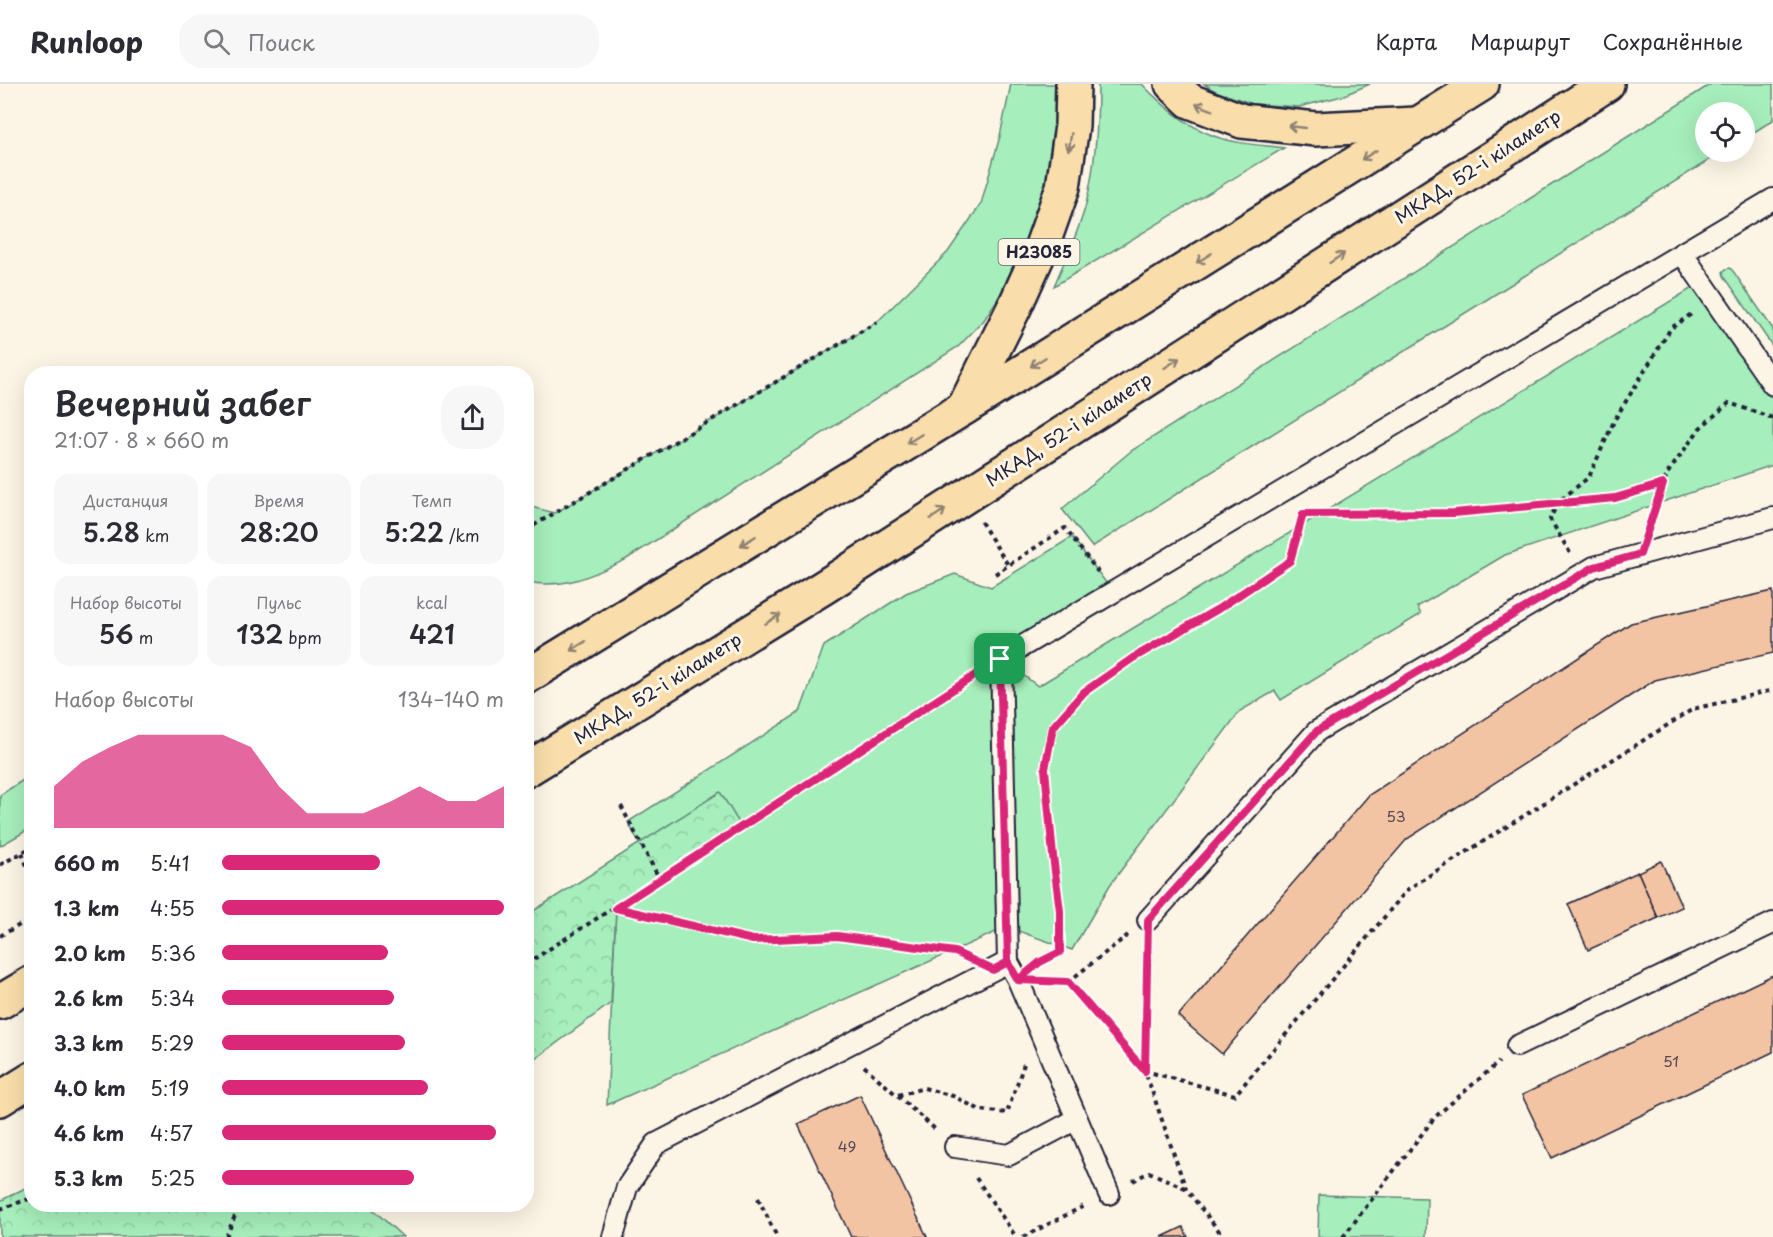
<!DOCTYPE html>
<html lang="ru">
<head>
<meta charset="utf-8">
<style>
	:root { --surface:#fff; --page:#f7f7f7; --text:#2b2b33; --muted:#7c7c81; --line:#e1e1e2; --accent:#db2777 }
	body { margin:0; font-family:"Playpen Sans",sans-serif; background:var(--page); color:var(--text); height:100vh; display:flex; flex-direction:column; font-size:22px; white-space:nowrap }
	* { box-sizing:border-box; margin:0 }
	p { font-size:20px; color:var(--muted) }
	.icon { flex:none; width:33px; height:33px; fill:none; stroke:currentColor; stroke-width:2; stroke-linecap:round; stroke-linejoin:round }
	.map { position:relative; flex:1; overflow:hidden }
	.sheet { position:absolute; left:24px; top:282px; width:510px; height:846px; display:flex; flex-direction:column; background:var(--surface); border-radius:24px; box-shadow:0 6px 24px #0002 }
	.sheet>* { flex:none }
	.controls { position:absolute; left:1695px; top:18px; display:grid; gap:12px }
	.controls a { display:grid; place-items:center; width:60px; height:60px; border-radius:50%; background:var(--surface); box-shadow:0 6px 24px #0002; font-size:30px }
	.pin { position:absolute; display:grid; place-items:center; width:51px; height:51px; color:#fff; margin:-26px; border-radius:12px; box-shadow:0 3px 9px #0006 }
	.round { display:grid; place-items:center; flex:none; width:63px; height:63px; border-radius:24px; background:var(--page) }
	.head { display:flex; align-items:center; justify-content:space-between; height:102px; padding:0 30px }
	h1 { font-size:33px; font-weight:600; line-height:45px }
	.stats { display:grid; grid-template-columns:repeat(3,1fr); gap:9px; height:102px; padding:6px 30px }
	.stats div { display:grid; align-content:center; border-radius:15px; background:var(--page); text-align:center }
	.stats b { font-size:26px; font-weight:600 }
	.stats small { font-size:16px; font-weight:400 }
	.stats p { font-size:16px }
	.chart { height:168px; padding:12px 30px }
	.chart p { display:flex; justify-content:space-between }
	.chart svg { width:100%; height:108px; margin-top:6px; fill:var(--accent); opacity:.7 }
	ul { padding:0 30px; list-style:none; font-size:20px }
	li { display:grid; grid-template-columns:96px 72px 1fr; align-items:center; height:45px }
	li i { height:15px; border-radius:8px; background:var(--accent) }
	header { display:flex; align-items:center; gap:36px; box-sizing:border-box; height:84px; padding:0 30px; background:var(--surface); border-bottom:2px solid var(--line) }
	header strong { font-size:28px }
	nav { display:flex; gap:33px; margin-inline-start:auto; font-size:21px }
	.search { width:420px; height:54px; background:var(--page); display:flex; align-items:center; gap:15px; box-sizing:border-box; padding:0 21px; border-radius:24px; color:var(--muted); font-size:22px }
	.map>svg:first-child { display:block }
</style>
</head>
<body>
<header>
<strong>Runloop</strong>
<div class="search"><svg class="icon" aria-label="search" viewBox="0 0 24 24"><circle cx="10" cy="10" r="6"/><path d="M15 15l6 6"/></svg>Поиск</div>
<nav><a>Карта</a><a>Маршрут</a><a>Сохранённые</a></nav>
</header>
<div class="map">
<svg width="1773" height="1153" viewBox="0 0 1773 1153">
	<defs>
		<pattern id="forest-crowns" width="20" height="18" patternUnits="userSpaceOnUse" patternTransform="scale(1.5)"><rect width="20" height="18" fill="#a6eebb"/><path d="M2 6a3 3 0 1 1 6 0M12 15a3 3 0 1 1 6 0" fill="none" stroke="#8fcca2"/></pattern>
	</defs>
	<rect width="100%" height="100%" fill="#fcf5e5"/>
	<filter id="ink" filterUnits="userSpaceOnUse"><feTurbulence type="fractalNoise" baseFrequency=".0167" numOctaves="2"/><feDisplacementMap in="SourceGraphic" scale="12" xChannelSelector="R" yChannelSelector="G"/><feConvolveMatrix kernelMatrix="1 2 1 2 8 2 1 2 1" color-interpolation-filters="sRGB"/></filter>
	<g filter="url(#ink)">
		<g fill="#a6eebb" stroke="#64887b" stroke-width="1.5">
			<path d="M1011,0h52l-6,83 -32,85 -21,37 -20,31 -25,26 -334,214c-34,16 -60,29 -98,22v-76l28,7 322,-191 71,-70 33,-48 19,-68z"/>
			<path d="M1098,0h44c21,22 43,41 72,52 22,8 47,9 70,12l-230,138c11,-27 25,-54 32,-82 9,-36 12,-83 12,-120z"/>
			<path d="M1204,0h166l-28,12 -43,11 -46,-3 -38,-13z"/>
			<path d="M1711,0h62v36l-28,18 -1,-26h-38v40h16l-630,395 -30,-38 69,-58z"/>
			<path d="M1730,184l3,3 40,58v18l-49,-71 -1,-4 3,-3z"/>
			<path d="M1702,198l71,103v80l-268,90 -88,52 4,7 -140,86 -6,-9 -35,20 -130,174 -38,65 -65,-23 -400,178 9,-197 43,-28 -31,-58 172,-110 24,-66 82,-53 49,-19 36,13 81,-50 41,55 -112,67 37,27z"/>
			<path d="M31,691v53l-31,18v-51z"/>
			<path d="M1319,1111l108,3 -1,39h-108z"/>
		</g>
		<g fill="url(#forest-crowns)" stroke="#64887b" stroke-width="1.5">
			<path d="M720,708l21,34 -125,82 -5,95 -84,62v-150z"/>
			<path d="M31,1101l1,19 336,1 35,32h-403v-36z"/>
		</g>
		<g fill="#f3c4a3" stroke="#22223b" stroke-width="1.5">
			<path d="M1773,507v62l-118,27 -248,159 -185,215 -44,-38 191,-221 262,-172z"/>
			<path d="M1661,777l21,46 -24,11 -20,-46z"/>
			<path d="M1638,788l20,46 -70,32 -20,-46z"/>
			<path d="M1773,891v77l-221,106 -30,-63z"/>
			<path d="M860,1011l67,142h-76l-53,-113z"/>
			<path d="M1183,1143l5,10h-26z"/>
		</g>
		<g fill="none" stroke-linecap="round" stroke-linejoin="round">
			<g stroke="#22223b" stroke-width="24">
				<g id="service">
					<path d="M1682,169l91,132"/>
					<path d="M1148,836l169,-189 277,-164 179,-49"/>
					<path d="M1517,962l256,-123"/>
					<path d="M955,1063l54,8 68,-36"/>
					<path d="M1109,1110l-91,-214 -10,-18 -7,-303 772,-460"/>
					<path d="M613,1153l14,-50 29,-43 352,-182"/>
				</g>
			</g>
			<g stroke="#22223b" stroke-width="38">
				<g id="trunk">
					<path d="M1172,0l18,17 52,20 74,8 101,-5"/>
					<path d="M964,324l51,-102 27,-60 21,-59 9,-61 1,-42"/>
					<path d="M526,593l438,-269 518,-324"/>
					<path d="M526,686l298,-183 783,-503"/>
					<path d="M0,918l32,-19"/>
					<path d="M0,1015l32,-20"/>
				</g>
			</g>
			<g stroke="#22223b" stroke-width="4" stroke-dasharray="4.5 4.5" stroke-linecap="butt">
				<path d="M1301,429l2,1 151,-1 161,-15 48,-14"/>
				<path d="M981,438l27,43"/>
				<path d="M1650,440l17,-50 33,-46 29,-25 44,15"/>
				<path d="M526,446l351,-208"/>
				<path d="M1570,469l-20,-34 8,-17 31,-25 26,-58 56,-91 22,-15"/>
				<path d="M995,490l70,-46 33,44"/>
				<path d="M621,722l39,74"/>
				<path d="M22,769l10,26"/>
				<path d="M0,781l32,-18"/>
				<path d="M616,824l137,32 84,-4 118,16 8,4"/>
				<path d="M0,852l32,-18"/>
				<path d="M1147,860l-2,127 90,24 173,-206 285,-180 80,-19"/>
				<path d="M1039,878l21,-9 1,-42 -8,-55 -8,-87 8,-42 31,-36 49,-32 85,-50 72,-48 13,-47"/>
				<path d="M526,880l449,-289"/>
				<path d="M1046,897l22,1 77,89 41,118 33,42 1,6"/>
				<path d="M1068,898l60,-47"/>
				<path d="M864,982l73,65"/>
				<path d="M898,1011l26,-7 29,8 27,14 27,3 17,-49"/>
				<path d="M976,1094l40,59"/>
				<path d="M1133,1097l16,-9 36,16"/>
				<path d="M758,1114l19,39"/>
				<path d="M0,1125l32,-11"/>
				<path d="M226,1153l14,-33"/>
				<path d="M1023,1153l63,-32"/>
				<path d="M1343,1153l92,-120 64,-55"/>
			</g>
			<use href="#service" stroke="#fcf5e5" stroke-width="20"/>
			<use href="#trunk" stroke="#f9deab" stroke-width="33"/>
		</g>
		<defs><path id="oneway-shaft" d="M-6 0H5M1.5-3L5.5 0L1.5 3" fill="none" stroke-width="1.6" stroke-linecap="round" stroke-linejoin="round" transform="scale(1.5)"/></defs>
		<g stroke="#8e8073">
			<use href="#oneway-shaft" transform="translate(1204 23) rotate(-159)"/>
			<use href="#oneway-shaft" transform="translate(1297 43) rotate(-174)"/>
			<use href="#oneway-shaft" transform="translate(1070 58) rotate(99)"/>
			<use href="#oneway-shaft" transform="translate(1369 71) rotate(148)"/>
			<use href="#oneway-shaft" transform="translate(1204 174) rotate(148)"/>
			<use href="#oneway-shaft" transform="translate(1337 174) rotate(-33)"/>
			<use href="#oneway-shaft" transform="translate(1038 278) rotate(148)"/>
			<use href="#oneway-shaft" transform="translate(1172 279) rotate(-33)"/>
			<use href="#oneway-shaft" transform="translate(914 355) rotate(148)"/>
			<use href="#oneway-shaft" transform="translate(938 430) rotate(-33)"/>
			<use href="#oneway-shaft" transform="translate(748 457) rotate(148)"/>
			<use href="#oneway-shaft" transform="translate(773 535) rotate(-32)"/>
			<use href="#oneway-shaft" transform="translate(578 562) rotate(149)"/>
		</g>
	</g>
	<g fill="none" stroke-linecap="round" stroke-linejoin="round" filter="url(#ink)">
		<g stroke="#fff" stroke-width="12">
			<path id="route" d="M1000,575l8,303 10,18 50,2 77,89 3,-151 169,-189 277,-164 46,-13 23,-70 -48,14 -161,15 -151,1 -13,47 -72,48 -85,49 -49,34 -31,35 -8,42 8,87 7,55v41l-20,10 -22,18 -10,-18 -15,8 -38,-18 -118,-16 -84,4 -137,-32 384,-249"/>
		</g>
		<use href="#route" stroke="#db2777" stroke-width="8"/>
	</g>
	<g text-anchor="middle" stroke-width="6" stroke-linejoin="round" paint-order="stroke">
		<g font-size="15" fill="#564a55">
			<text x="1396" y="738">53</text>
			<text x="1671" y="983">51</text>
			<text x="847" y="1068">49</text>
		</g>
		<rect fill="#fcf5e5" stroke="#63616e" stroke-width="1.5" x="998.5" y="155" width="81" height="26" rx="4.5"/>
		<g font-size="16" font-weight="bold" fill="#22223b">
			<text x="1039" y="174">Н23085</text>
		</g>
		<g font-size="18" fill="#22223b" stroke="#fcf5e5">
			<text transform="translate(1478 83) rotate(-33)" y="6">МКАД, 52-і кіламетр</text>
			<text transform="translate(1069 346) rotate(-33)" y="6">МКАД, 52-і кіламетр</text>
			<text transform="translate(658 605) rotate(-32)" y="6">МКАД, 52-і кіламетр</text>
		</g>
	</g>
</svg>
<div class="controls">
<a><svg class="icon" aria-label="locate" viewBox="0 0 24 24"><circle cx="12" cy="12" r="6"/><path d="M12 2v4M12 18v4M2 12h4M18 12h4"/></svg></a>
</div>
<div class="pin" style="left:1000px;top:575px;background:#1e9e55"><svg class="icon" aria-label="arrive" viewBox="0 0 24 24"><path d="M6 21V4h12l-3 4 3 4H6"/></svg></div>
<section class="sheet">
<div class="head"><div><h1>Вечерний забег</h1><p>21:07 · 8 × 660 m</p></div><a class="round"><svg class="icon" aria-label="share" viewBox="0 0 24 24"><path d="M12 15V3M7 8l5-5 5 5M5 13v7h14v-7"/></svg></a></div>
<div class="stats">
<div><p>Дистанция</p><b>5.28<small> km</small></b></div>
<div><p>Время</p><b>28:20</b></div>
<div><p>Темп</p><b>5:22<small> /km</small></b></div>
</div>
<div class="stats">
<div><p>Набор высоты</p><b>56<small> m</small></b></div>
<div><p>Пульс</p><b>132<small> bpm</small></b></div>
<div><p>kcal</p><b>421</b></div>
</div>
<div class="chart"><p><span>Набор высоты</span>134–140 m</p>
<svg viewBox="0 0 160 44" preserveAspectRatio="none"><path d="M0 44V27L10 17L20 11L30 6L40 6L50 6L60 6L70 11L80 27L90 38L100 38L110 38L120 33L130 27L140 33L150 33L160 27V44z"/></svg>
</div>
<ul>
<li><b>660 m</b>5:41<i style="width:56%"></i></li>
<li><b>1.3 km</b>4:55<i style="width:100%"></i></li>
<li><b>2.0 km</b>5:36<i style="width:59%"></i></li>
<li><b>2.6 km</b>5:34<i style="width:61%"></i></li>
<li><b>3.3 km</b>5:29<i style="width:65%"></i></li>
<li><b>4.0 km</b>5:19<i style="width:73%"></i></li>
<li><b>4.6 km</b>4:57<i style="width:97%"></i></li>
<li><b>5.3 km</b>5:25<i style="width:68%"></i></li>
</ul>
</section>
</div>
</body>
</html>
